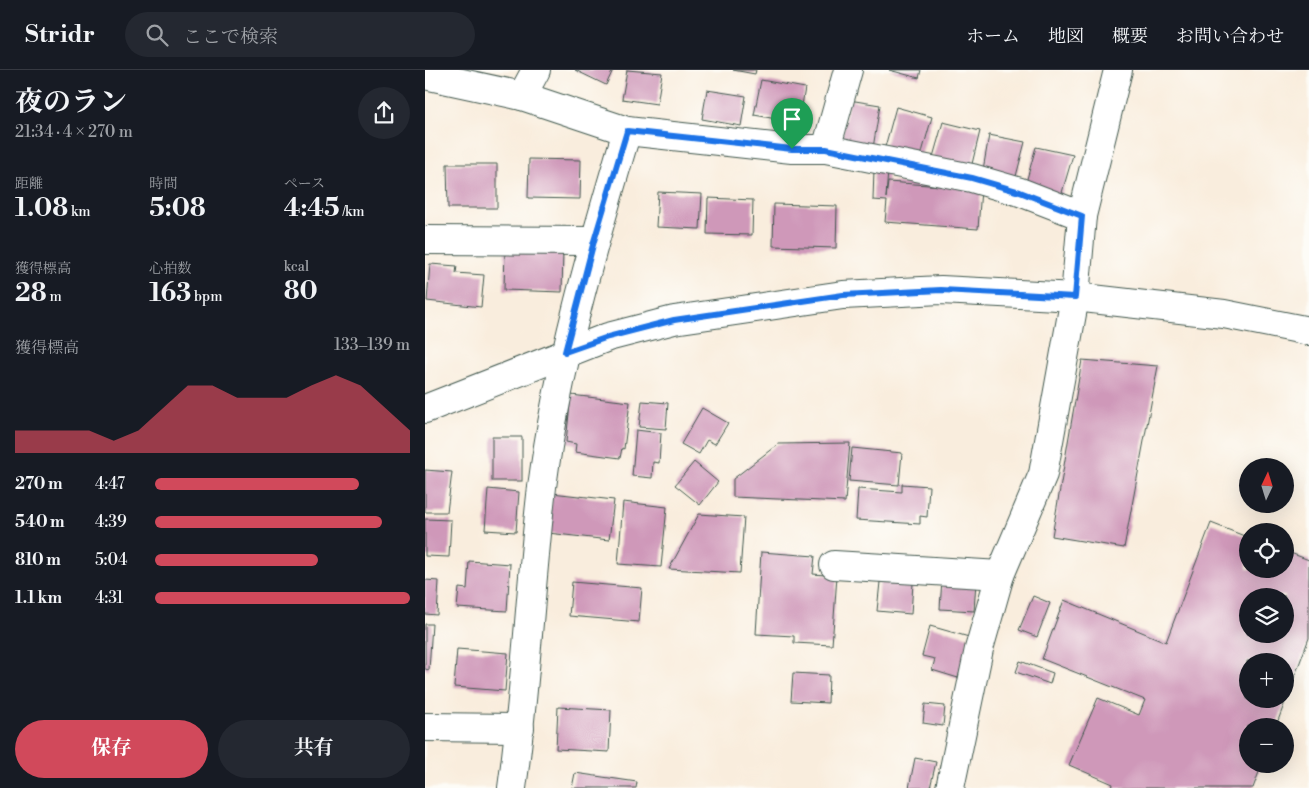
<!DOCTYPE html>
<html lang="ja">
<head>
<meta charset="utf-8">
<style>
	:root { --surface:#171b24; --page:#242831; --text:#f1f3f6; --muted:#9ea1a6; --line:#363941; --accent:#d1495b }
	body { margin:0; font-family:"Libre Bodoni","Noto Serif JP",serif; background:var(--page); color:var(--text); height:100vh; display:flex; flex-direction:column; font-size:19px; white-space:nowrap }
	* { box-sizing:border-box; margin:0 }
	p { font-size:16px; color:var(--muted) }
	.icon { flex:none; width:28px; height:28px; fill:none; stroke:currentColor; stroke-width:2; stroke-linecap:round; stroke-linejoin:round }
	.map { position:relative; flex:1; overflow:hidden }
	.side { display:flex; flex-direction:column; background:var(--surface); width:425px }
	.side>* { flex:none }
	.needle { width:32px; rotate:4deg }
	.buttons { position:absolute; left:814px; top:388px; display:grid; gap:10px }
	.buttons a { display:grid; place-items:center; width:55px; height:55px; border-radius:50%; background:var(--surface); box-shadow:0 5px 20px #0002; font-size:25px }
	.pin { position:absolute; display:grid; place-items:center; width:42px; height:42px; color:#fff; margin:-51px -21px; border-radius:50% 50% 50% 0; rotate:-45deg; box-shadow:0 0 5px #0007 }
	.pin .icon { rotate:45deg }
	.round { display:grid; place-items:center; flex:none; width:52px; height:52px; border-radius:26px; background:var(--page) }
	.overview { display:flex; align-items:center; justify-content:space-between; height:85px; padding:0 15px }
	h1 { font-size:28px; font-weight:700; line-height:38px }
	.stats { display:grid; grid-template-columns:repeat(3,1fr); gap:8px; height:85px; padding:5px 15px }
	.stats div { display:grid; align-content:center }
	.stats b { font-size:25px; font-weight:700 }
	.stats small { font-size:14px; font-weight:400 }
	.stats p { font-size:14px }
	.chart { height:140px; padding:10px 15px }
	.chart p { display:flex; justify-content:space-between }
	.chart svg { width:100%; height:90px; margin-top:5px; fill:var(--accent); opacity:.7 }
	.button { display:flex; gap:10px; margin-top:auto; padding:10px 15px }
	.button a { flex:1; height:58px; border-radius:30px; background:var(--accent); color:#fff; font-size:20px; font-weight:700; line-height:58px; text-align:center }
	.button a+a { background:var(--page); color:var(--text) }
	ul { padding:0 15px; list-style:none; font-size:16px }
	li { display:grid; grid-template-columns:80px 60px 1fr; align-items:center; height:38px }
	li i { height:12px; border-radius:6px; background:var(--accent) }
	header { display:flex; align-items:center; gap:30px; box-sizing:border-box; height:70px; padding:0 25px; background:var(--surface); border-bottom:1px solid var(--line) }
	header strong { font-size:24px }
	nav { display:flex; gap:28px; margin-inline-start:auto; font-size:18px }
	.search { width:350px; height:45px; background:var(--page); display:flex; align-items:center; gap:12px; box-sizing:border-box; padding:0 18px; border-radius:28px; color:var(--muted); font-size:19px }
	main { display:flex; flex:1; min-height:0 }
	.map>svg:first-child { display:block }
</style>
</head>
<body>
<header>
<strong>Stridr</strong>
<div class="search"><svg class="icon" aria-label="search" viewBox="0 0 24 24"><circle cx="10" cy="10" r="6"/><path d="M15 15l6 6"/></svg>ここで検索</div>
<nav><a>ホーム</a><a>地図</a><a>概要</a><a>お問い合わせ</a></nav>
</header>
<main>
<section class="side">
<div class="overview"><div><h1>夜のラン</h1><p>21:34 · 4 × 270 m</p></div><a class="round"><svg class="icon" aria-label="share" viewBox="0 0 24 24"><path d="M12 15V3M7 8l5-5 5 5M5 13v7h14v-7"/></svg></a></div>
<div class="stats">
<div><p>距離</p><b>1.08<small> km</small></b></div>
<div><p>時間</p><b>5:08</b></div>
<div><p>ペース</p><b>4:45<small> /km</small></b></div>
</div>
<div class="stats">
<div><p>獲得標高</p><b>28<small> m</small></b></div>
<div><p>心拍数</p><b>163<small> bpm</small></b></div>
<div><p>kcal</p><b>80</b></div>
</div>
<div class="chart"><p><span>獲得標高</span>133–139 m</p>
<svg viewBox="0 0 160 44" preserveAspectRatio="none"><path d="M0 44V33L10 33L20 33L30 33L40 38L50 33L60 22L70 11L80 11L90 17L100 17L110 17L120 11L130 6L140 11L150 22L160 33V44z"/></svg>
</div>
<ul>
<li><b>270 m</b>4:47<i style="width:80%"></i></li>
<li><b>540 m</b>4:39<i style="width:89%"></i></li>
<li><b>810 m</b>5:04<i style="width:64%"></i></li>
<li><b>1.1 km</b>4:31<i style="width:100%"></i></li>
</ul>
<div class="button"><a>保存</a><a>共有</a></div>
</section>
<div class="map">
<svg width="884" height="718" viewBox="0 0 884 718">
	<rect width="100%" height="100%" fill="#fdfcf7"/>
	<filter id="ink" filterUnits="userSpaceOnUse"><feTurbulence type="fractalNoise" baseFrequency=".02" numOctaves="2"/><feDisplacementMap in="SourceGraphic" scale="10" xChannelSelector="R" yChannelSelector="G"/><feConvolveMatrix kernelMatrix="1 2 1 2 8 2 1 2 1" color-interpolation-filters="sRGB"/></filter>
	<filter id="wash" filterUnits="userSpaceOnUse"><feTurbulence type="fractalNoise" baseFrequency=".0096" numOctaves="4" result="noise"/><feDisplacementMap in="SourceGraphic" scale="20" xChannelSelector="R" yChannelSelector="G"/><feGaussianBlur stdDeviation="1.12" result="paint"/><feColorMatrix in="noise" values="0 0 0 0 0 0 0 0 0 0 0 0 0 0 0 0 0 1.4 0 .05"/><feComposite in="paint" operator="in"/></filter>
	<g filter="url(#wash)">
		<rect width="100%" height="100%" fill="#f9eddd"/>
		<g id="blocks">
			<g fill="#cf98b9" fill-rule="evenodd">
				<path d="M150,0h38l-7,15z"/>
				<path d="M202,0l35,3 -5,31 -35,-5z"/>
				<path d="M308,0h23l-1,4z"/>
				<path d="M464,0h32l-2,8z"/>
				<path d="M336,10l44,8 -6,35 -45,-8z"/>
				<path d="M282,20l39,6 -5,30 -39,-7z"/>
				<path d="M424,30l31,5 -7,43 -32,-5z"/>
				<path d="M471,37l36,10 -11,39 -36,-9z"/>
				<path d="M518,52l37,9 -9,37 -38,-11z"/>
				<path d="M564,65l36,7 -10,38 -32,-10z"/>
				<path d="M611,77l37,8 -12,41 -36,-10z"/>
				<path d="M104,89l52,1 -1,39 -52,-1z"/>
				<path d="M22,94h50v44h-49z"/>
				<path d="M449,99l14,1 -2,28 2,-16 93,7 -3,40 -93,-7 2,-21 -14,-1z"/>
				<path d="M233,122l44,2 -2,35 -44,-2z"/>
				<path d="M283,128l45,2 -1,35 -45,-1z"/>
				<path d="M349,134l63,2 -1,42 -63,-2z"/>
				<path d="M80,178l58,3 -1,41 -58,-2z"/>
				<path d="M5,194l27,2 -1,7 28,2 -3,32 -54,-6z"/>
				<path d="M657,290l76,6 -34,182 -72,-12z"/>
				<path d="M146,325l59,7 -6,47 -2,-1 -2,10 -45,-6 1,-8 -10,-2z"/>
				<path d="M217,331l26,2 -2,26 -27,-2z"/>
				<path d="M277,338l26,15 -13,21 -8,-4 -8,14 -18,-10z"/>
				<path d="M211,360l25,3 -2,30 -6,-1 -1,16 -20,-2z"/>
				<rect x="67" y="367" width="30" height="44"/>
				<path d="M425,373l-5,59 -112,-5v-18l45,-35z"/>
				<path d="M427,378l50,5 -3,32 -50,-4z"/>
				<path d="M269,392l24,20 -18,23 -25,-20z"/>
				<path d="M0,400l27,2 -5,40h-22z"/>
				<path d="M477,414l27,2 -2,31 -7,-1v8l-64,-4 2,-31 44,3z"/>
				<path d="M63,419l31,3 -3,40 -31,-2z"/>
				<path d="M127,423l62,7 -5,40 -61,-7z"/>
				<path d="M198,432l44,5 -6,60 -43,-3z"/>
				<path d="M274,444l45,3 -4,56 -71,-4z"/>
				<path d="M0,449l26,1 -2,37 -24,-1z"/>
				<path d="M786,453l36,14v32h38v-18l24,9v78l-33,88h-29v38h15l-9,24h-141l1,-4 -44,-19 29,-67 41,17 6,-15 -103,-41 22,-59 102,42zM822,526h38v38h-38zM822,591h38v38h-38z"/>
				<path d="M336,482l54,4 -2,18 24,2 -5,69 -38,-2v-7l-38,-2z"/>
				<path d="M44,491l41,3 -3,47 -50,-3 2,-20 8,1z"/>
				<path d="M517,509l34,2 -2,30 -34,-2z"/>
				<path d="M0,510l14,1 -2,34 -12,-1z"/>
				<path d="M147,512l70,6 -3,34 -70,-6z"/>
				<path d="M455,512l33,1 -2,31 -34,-3z"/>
				<path d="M608,526l17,7 -13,34 -18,-7z"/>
				<path d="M0,554h7l-3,46 -4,-1z"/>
				<path d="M505,556l39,11 -11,41 -26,-8 3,-11 -13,-3z"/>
				<path d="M32,579l51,4 -3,38 -51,-4z"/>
				<path d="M595,591l33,12 -3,11 -34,-12z"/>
				<path d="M368,603l36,2 -1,28 -37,-2z"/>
				<path d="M500,634l20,2 -2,20 -20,-3z"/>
				<path d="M133,637l53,3 -2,42 -53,-3z"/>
				<path d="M490,688l21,4 -6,26h-21z"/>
				<path d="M150,703l62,9 -1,6h-64z"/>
			</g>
		</g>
	</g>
	<g filter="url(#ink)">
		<use href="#blocks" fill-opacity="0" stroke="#40574d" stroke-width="1"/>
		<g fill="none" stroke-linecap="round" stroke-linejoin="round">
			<g stroke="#40574d" stroke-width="30">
				<g id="minor">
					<path d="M0,5l97,21 105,35 165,18h34l146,29 48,14 62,24"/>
					<path d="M97,26l14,-26"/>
					<path d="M401,79l22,-79"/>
					<path d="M0,170l169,1"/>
					<path d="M0,339l183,-72 66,-17 169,-25 98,-5 134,7 149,17 85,17"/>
					<path d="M409,495l166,10"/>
					<path d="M0,657l95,1"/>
					<path d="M87,718c14,-100 18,-201 30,-301 16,-122 50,-239 85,-356"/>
					<path d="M525,718l29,-139 21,-74 43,-101 32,-177 7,-81 36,-146"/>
				</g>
			</g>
			<use href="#minor" stroke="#fff" stroke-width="28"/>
		</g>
	</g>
	<g fill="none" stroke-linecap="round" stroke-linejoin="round" filter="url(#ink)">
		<g stroke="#fff" stroke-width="10">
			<path id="route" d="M202,61l165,18h34l146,29 48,14 62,24 -7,81 -134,-7 -98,5 -169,25 -66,17 -43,15 29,-111z"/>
		</g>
		<use href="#route" stroke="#1a73e8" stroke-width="6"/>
	</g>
</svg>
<div class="buttons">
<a><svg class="needle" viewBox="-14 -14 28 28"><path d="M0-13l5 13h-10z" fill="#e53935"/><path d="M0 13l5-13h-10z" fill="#9ea1a6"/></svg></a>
<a><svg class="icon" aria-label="locate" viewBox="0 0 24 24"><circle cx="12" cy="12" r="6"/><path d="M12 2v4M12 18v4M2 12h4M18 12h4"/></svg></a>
<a><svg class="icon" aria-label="layers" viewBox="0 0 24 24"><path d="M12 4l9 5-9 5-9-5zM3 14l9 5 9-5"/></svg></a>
<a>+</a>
<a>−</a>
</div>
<div class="pin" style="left:367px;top:79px;background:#1e9e55"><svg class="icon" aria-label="arrive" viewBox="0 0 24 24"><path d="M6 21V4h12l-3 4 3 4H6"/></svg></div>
</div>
</main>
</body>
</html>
